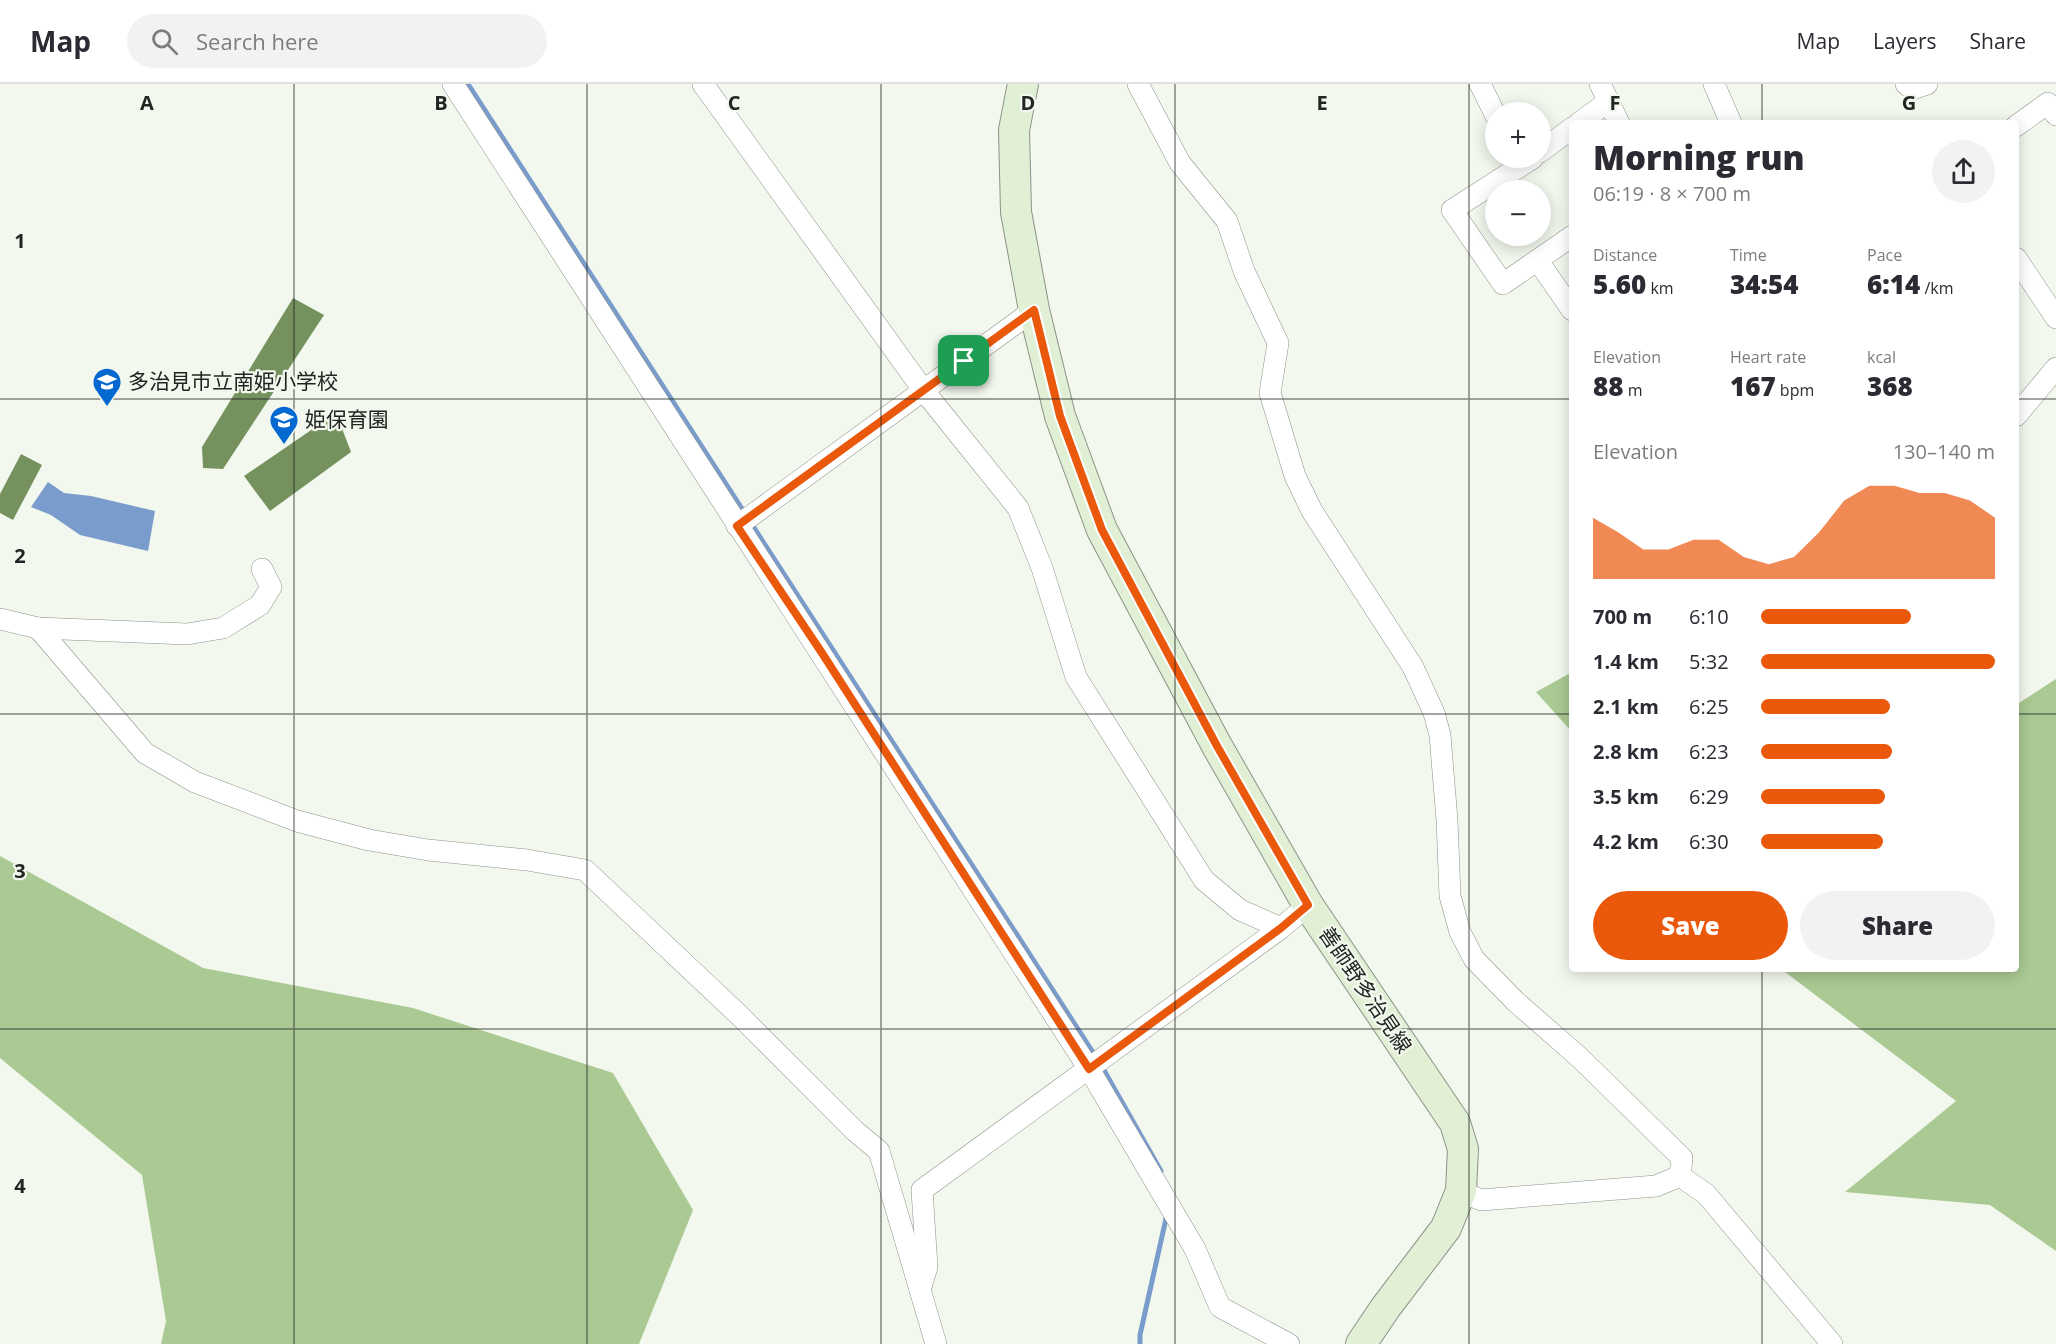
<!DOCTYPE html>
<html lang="en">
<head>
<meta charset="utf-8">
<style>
	:root { --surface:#fff; --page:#f2f2f3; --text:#2b2b33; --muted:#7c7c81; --line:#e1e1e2; --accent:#ea580c }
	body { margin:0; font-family:"Open Sans","Noto Sans JP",sans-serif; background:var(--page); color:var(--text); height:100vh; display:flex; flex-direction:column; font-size:22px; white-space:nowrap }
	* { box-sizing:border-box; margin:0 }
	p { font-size:20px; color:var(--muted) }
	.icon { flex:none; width:33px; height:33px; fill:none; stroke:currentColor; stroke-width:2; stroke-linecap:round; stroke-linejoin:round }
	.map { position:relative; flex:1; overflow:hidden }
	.panel { position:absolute; left:1569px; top:36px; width:450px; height:852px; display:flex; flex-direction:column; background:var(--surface); border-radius:6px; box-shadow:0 3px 15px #0003 }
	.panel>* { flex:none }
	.tools { position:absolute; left:1485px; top:18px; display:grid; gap:12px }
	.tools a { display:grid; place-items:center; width:66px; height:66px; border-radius:50%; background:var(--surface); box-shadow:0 3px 15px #0003; font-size:30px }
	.pin { position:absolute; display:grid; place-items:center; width:51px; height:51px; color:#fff; margin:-26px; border-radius:12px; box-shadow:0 3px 9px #0006 }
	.round { display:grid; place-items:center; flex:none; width:63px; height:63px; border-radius:32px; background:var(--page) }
	.summary { display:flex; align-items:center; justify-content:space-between; height:102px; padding:0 24px }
	h1 { font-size:33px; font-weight:800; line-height:45px }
	.figures { display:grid; grid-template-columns:repeat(3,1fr); gap:9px; height:102px; padding:6px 24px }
	.figures div { display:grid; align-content:center }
	.figures b { font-size:26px; font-weight:800 }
	.figures small { font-size:16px; font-weight:400 }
	.figures p { font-size:16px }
	.chart { height:168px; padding:12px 24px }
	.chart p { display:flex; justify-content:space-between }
	.chart svg { width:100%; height:108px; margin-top:6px; fill:var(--accent); opacity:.7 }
	.action { display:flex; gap:12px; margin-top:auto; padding:12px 24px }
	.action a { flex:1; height:69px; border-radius:36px; background:var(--accent); color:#fff; font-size:24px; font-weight:800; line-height:69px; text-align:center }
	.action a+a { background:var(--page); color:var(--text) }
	ul { padding:0 24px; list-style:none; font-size:20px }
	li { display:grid; grid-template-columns:96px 72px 1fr; align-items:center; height:45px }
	li i { height:15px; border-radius:8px; background:var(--accent) }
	header { display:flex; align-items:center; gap:36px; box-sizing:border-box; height:84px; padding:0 30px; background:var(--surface); border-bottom:2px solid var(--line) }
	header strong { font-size:28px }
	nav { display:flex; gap:33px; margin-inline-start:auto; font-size:21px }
	.search { width:420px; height:54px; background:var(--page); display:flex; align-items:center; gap:15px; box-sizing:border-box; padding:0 21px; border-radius:33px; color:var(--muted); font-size:22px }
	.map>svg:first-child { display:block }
</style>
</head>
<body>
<header>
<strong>Map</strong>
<div class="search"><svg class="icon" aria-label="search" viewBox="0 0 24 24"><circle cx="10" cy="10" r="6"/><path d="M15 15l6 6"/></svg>Search here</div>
<nav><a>Map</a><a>Layers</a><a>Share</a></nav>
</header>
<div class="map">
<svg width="2056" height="1260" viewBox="0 0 2056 1260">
	<rect width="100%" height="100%" fill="#f2f8ee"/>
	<g fill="#aac993">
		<path d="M1572,588v60l-36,-40z"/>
		<path d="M2056,595v572l-66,-46 -145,-13 111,-91 -175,-132h235v-264z"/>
		<path d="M0,772l203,112 210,40 200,65 80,137 -54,134h-478l5,-23 -24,-146 -142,-117z"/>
	</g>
	<path fill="#799ccc" d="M48,398l16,11 27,3 64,15 -7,40 -68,-16 -29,-20 -20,-8z"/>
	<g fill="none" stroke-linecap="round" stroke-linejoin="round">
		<g stroke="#799ccc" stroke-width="5">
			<path d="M468,0l278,431"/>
			<path d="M751,439l345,534"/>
			<path d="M1101,981l60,106"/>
			<path d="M1140,1260v-9l27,-121"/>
		</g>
	</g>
	<g fill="#74915e">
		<path d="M293,214l31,17 -101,154 -20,-1 -1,-21z"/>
		<path d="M336,329l15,39 -81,59 -26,-35z"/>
		<path d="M21,370l21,11 -29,55 -13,-7v-19z"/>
	</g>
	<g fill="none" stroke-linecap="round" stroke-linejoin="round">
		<g stroke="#8d9289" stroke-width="22">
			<g id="minor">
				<path d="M453,0l636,985 106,180 25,58 69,37"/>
				<path d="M703,0l221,307 94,117 24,60 34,109 128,203 36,30 41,18"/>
				<path d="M1138,0l42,79 47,58 17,50 34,72 -8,50 25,83 17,35 101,156 21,46 6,22 7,85 3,76 10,36 14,27 41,42 65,57 102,100 -2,18"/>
				<path d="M1480,0l16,32"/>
				<path d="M1600,0l19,39"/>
				<path d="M1714,0l17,39"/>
				<path d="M1906,0l6,5 15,-5"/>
				<path d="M1579,39l30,-22"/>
				<path d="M2016,42l32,-23 8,12"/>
				<path d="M1540,68l32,-24"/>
				<path d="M1533,74l-81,52 51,74 69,-48"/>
				<path d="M2016,174l40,60"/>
				<path d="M1538,177l34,49"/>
				<path d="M2016,332l40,-48"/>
				<path d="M737,442l297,-216"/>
				<path d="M0,535l38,9 149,6 36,-6 37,-23 11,-18 -9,-18"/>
				<path d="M38,544l107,125 50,29 102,39 72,19 59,10 99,10 58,10 154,145 116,116 24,20 57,193"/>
				<path d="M1680,1092l26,18 126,150"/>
				<path d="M1461,1107l20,9 175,-14 24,-10"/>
				<path d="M920,1206l7,-23 -5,-77 359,-262 27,-23"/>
			</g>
		</g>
		<g stroke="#8d9289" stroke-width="32">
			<path id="secondary" d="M1023,0l-9,46 2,82 18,98 26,106 42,114 115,216 91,159 147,218 8,26 -2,42 -15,37 -60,79 -25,37"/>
		</g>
		<use href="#minor" stroke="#fff" stroke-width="21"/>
		<use href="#secondary" stroke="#e1f0d5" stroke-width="30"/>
	</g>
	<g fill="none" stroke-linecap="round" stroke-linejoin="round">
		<g stroke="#fff" stroke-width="12">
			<path id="route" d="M1034,226l26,106 42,114 115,216 91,159 -27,23 -192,141 -267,-416 -85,-127z"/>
		</g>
		<use href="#route" stroke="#ea580c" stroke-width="8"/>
	</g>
	<path fill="none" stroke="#232522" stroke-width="1.5" stroke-opacity="0.55" d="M294,0v1260M587,0v1260M881,0v1260M1175,0v1260M1469,0v1260M1762,0v39M0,315h1572M2016,315h40M0,630h1572M2016,630h40M1762,885v375M0,945h2056"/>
	<defs>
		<g id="school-pin" transform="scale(1.5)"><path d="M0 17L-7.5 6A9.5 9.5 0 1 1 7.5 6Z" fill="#0468d1" stroke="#f2f8ee"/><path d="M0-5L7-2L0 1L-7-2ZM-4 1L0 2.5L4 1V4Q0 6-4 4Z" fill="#fff"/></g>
	</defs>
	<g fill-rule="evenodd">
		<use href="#school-pin" x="107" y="298"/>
		<use href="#school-pin" x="284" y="336"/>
	</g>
	<g text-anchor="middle" stroke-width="4.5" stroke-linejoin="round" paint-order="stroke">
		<g font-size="21" fill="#232522" stroke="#f2f8ee" text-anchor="start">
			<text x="128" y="305">多治見市立南姫小学校</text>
			<text x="305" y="343">姫保育園</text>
		</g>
		<g font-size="21" fill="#232522" stroke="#f2f8ee">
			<text transform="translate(1365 906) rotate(56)" y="7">善師野多治見線</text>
		</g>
	</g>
	<g font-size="20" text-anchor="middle" font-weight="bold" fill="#232522" stroke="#f2f8ee" stroke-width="4.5" stroke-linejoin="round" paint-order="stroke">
		<text x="147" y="26">A</text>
		<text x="441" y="26">B</text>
		<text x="734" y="26">C</text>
		<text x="1028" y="26">D</text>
		<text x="1322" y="26">E</text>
		<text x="1615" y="26">F</text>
		<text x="1909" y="26">G</text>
		<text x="20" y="164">1</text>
		<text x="20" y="479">2</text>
		<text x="20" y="794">3</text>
		<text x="20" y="1109">4</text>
	</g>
</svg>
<div class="tools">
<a>+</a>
<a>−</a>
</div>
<div class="pin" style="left:964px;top:277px;background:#1e9e55"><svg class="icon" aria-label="arrive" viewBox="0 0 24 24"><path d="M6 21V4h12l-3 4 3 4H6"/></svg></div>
<section class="panel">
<div class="summary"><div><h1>Morning run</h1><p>06:19 · 8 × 700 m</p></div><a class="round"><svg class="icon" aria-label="share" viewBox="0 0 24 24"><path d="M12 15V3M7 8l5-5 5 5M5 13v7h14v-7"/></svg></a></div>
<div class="figures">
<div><p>Distance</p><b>5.60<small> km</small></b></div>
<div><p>Time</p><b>34:54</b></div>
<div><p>Pace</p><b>6:14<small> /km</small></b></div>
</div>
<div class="figures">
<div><p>Elevation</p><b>88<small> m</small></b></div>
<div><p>Heart rate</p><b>167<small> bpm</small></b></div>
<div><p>kcal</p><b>368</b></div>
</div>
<div class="chart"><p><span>Elevation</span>130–140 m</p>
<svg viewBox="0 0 160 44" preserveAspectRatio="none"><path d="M0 44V19L10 25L20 32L30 32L40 28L50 28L60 35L70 38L80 35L90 25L100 12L110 6L120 6L130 9L140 9L150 12L160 19V44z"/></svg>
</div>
<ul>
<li><b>700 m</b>6:10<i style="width:64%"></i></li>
<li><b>1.4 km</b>5:32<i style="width:100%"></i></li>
<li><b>2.1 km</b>6:25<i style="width:55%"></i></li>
<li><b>2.8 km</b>6:23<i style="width:56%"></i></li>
<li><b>3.5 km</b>6:29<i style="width:53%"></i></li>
<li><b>4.2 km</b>6:30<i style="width:52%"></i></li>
</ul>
<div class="action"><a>Save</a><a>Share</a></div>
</section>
</div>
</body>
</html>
